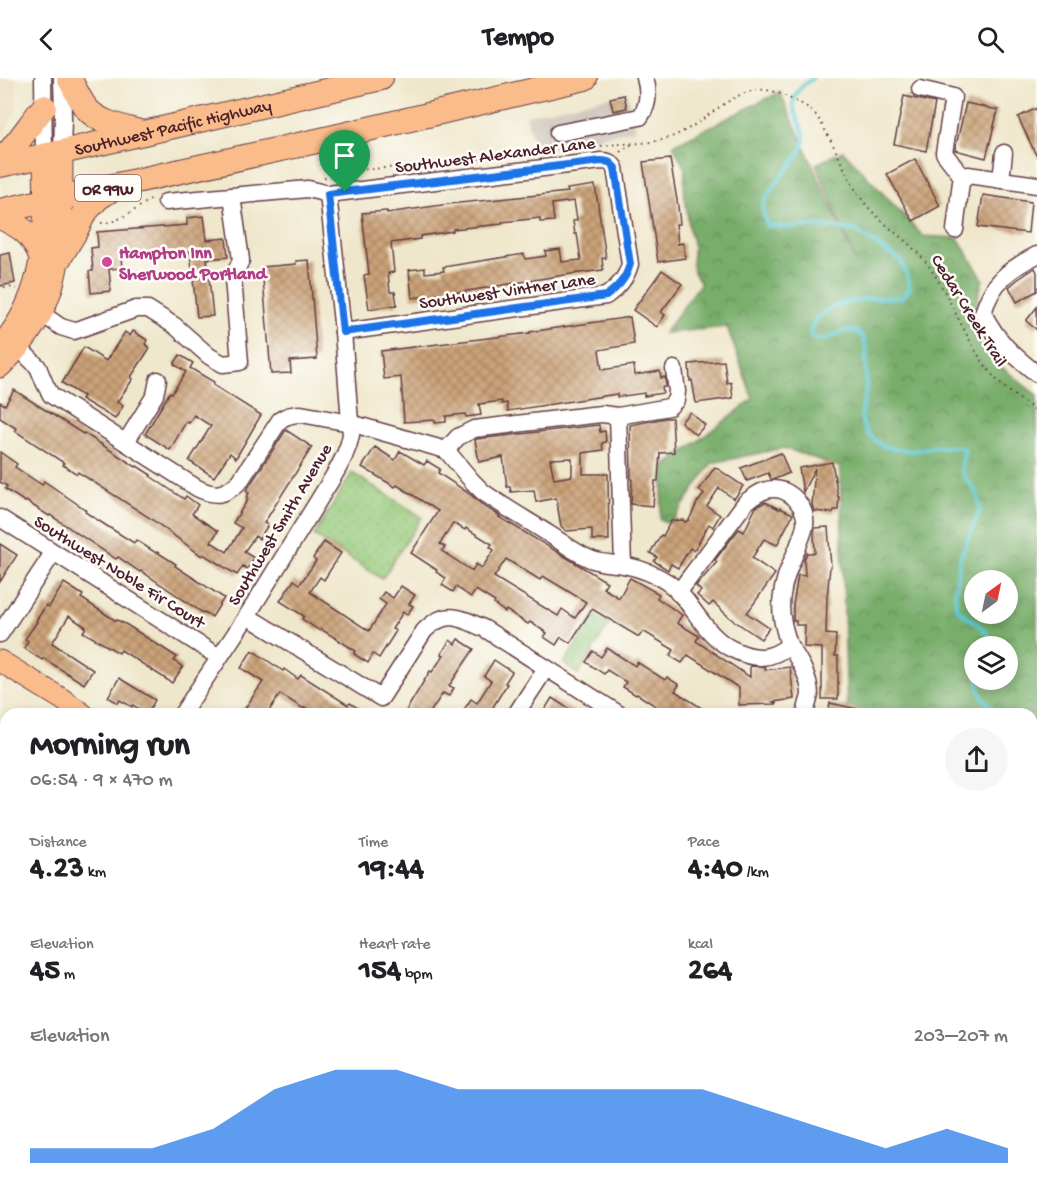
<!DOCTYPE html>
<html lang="en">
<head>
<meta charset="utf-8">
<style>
	:root { --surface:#fff; --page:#f6f6f6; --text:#202124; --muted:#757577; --accent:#1a73e8 }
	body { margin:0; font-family:"Gochi Hand",sans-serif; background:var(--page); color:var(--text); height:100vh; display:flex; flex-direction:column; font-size:22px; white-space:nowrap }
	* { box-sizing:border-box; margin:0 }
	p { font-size:20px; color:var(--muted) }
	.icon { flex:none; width:33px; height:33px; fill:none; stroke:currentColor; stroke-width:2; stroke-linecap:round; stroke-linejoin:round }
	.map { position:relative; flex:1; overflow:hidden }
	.side { position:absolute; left:0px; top:630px; width:1038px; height:488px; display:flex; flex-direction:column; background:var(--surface); border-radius:18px 18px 0 0; box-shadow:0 3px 9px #0003 }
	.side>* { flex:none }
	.needle { width:39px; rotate:33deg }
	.buttons { position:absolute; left:964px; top:492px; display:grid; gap:12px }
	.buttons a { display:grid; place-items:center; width:54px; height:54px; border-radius:50%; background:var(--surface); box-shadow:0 3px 9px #0003; font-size:30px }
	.pin { position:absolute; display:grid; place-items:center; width:51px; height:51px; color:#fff; margin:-62px -26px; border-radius:50% 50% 50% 0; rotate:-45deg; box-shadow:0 0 6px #0007 }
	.pin .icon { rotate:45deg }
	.round { display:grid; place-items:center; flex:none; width:63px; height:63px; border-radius:32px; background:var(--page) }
	.summary { display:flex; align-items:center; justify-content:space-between; height:102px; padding:0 30px }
	h1 { font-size:33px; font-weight:700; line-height:45px }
	.stats { display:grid; grid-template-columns:repeat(3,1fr); gap:9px; height:102px; padding:6px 30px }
	.stats div { display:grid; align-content:center }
	.stats b { font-size:30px; font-weight:700 }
	.stats small { font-size:16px; font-weight:400 }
	.stats p { font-size:16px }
	.chart { height:168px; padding:12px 30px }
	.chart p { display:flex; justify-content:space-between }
	.chart svg { width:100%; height:108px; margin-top:6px; fill:var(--accent); opacity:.7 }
	header { display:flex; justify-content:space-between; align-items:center; height:78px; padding:0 30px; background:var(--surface); font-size:27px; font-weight:700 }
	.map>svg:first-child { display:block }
</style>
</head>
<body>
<header><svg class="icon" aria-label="back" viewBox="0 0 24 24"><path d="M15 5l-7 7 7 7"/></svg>Tempo<svg class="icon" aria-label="search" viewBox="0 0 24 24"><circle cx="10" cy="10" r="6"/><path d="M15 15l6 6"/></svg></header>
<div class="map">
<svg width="1037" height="1117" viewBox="0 0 1037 1117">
	<defs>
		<pattern id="grass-dots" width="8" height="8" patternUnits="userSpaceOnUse" patternTransform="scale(1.5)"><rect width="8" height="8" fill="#96c97a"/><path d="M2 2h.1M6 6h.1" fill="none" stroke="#83ac6a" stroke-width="1.8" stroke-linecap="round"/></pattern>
		<pattern id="forest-crowns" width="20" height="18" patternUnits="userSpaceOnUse" patternTransform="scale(1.5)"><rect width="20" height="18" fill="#78ad6a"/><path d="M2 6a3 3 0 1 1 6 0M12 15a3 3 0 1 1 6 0" fill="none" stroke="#648c57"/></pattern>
		<pattern id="park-crowns" width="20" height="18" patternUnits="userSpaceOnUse" patternTransform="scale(1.5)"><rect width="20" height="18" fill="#96c97a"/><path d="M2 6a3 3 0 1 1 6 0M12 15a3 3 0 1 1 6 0" fill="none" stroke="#83ac6a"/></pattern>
		<pattern id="building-cross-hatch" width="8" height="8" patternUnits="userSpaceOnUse" patternTransform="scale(1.5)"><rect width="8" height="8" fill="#cba379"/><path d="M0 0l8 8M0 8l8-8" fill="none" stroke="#a78463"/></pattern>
	</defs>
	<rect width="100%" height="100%" fill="#fdfcf7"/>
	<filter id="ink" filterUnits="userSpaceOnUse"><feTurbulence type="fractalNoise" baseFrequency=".0167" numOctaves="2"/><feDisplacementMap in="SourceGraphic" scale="12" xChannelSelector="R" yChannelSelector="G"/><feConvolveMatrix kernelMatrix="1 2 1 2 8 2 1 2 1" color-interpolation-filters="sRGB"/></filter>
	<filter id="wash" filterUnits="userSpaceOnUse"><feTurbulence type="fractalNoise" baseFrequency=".008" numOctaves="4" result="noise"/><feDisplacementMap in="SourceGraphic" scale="24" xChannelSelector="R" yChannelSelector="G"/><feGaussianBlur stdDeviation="1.35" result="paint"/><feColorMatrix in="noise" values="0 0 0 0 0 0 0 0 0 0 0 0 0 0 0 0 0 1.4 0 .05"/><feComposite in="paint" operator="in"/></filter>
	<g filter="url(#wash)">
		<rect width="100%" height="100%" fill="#efe7cb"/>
		<g fill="#ead9ba">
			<path d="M0,0h17v27l-10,24 -7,11z"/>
			<path d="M6,952v53l-6,-4v-39z"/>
			<path d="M175,1112h333l-4,5h-322z"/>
		</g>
		<path fill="#cac3b8" d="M627,15l8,36 -100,22 -9,-36z"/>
		<g fill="url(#grass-dots)" stroke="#707452" stroke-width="1.5">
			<path d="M352,395l70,44 -40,62 -68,-44z"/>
			<path d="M594,537l15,10 -31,49 -14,-10z"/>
		</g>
		<path fill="url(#forest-crowns)" stroke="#61664a" stroke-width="1.5" fill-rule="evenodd" d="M780,14l76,170 -40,-98 27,-13 80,85 35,2 25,41 -12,43c4,29 44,56 66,73v500l-5,-3v-178h-185l-7,-247 -56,-19 -72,15 -38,56 -7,4 -7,-3 4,-53 89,-68 -26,-72 -63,6 37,-50c-2,-4 -7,-9 -8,-14 -3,-12 4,-21 -3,-36l-6,-42 1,-22 -12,-24zM975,502h33v34h-33zM975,568h33v34h-33z"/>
		<path fill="url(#park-crowns)" stroke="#707452" stroke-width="1.5" d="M1032,814l5,3v300h-79l3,-5h71z"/>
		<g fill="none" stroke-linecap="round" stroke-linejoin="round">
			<g stroke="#5dcad4" stroke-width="4">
				<path d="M813,0c-5,4 -11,7 -14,12 -17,20 11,36 4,56 -6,18 -40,46 -40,62 -1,5 3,13 4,18l21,1 24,-1 43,4 46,31 5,12 4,15 -7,9 -39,2 -17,3 -14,5 -16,10 -7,14 1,5 5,4 11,-1 17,-8h12l7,6 3,10v40l-5,32 7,16 14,11 13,3 18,2 20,-4h28l4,3 -4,18 3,8 13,18 3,16 -20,48 -5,38 2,13c14,12 31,17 34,37"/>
				<path d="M979,602c-2,16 8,22 18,34"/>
				<path d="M1032,789l2,1 3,5"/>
				<path d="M1032,804l5,-8"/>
				<path d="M1032,877l5,-3"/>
				<path d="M1037,947l-3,3 -1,7 4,4"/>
			</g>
		</g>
		<g id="blocks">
			<g fill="url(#building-cross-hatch)" fill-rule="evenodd">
				<path d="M624,17l3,13 -14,3 -3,-13z"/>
				<path d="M904,18l31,7 -9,48 -32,-7z"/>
				<path d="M966,25l32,7 -12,48 -31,-8z"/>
				<path d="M1037,30v49l-19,-40z"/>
				<path d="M670,81l8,47 2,18h-4l2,20 5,-1 2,15 -27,4 -15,-100z"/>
				<path d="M915,81l25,47 -27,15 -26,-47z"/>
				<path d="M595,107l11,73h-4l1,12 -39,5 -103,17 -49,6 -3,-28 16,-2v5l19,-2 -1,-4 81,-13 1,5 21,-3 -1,-5 15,-2 2,13 19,-2 -4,-26h-2l-2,-13 4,-1 -3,-19 -22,3 2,17 -14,1v-4l-38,4v2l-49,5v2l-33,5v3l-29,4 3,29 -6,1 2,19h5l2,13 -28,4 -5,-34 5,-1 -7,-61 25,-2v2l62,-9 119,-12 -1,-3z"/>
				<path d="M983,117l48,7 -3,31 -50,-6z"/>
				<path d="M204,138l3,24 19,-2 2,19 -21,2 6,57 -16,1 -7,-66 -69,6 1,11 -13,1 2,22 -20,2 -2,-22h4l-2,-23 7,-1 -1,-15 90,-7v-7z"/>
				<path d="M10,175l5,30 -15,3v-31z"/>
				<path d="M309,182l8,99 -27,2 1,12 -20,1 -9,-107 34,-3v-3z"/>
				<path d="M1035,190l2,4v19l-20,11 -8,-15 8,-7z"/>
				<path d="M662,192l20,14 -21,28 4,3 -8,12 -24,-17z"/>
				<path d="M1037,229v23l-11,-9z"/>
				<path d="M630,239l4,27 -35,6 3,20 32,-5 1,10 25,-4 1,7 4,-1 1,10h-4l1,6 -19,3v-3l-27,4v-3l-109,17 -1,-8 -5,1v-3l-23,3 2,11 -15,2 -1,-3 -19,2v6l-11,1v-3l-31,2 -3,-45 -17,2 -3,-28 149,-18v-1z"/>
				<path d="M133,253l14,9 -2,4 5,4 -19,29 2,2 -16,23 6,4 -8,13 -34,-20 2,-3 -21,-13 22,-36 22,14 19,-29 5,4z"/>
				<path d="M180,277l13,8 -3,5 24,14 -1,3 48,30 -25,43 -6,-5 -16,24 -25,-16 22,-35 -17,-11 -5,8 -3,-1 -16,28 -25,-16 25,-42 2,1 14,-21 -12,-8z"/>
				<path d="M724,283l3,22 4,-1 2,16 -37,5 -4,-23 -2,1 -1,-17z"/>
				<path d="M14,312l69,44 1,-1 52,34 1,-1 14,9 -1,1 34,23 2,-3 12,9 -6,9 26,17 -7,11 16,10 15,-24 -9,-5 15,-24 -2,-1 3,-5 -3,-2 40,-61 26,17 -48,76 4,2 -9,14 -4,-3 -11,16 10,6 -7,11 -4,-3 -6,9 -34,-21 -1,2 -52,-38 -72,-46 -1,2 -14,-9 1,-2 -49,-32 2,-2 -17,-11v-16l5,3z"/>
				<path d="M690,334l15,13 -9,10 -15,-13z"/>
				<path d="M665,340h7l2,34 -14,1 -2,28h-3l-2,25 -22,-2 1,-25h-1l-1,-54z"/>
				<path d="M599,347l1,7 5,-1 1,11 -4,1 1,7 -20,3v21h25l1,66h-17v-11l-26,2 -5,-5 -5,-28 -20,4 -2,-12 -23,2 -1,-5h-3l-4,-30 -24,5 -4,-22 2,-1zM572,380v18l-18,3 -4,-20z"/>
				<path d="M375,369l20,13 5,-9 24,14 3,-4 13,8 -2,4 32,21 11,10 19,12 -1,1 108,65 -4,6 16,10 11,-20 29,16 -2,4 25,17 -5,8 22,13 -3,5 54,36v-11l15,1v3l25,-3 4,32 -21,3 4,2 -38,1v-17l-51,-33 -6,8 -12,-7 4,-6 -31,-19 -4,6 -47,-28 -22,34 -9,-6 -5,8 -12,-8 3,-4 -17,-11 -2,2 -22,-14 -1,2 -11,-8 1,-2 -19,-12 -5,7 -15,-10 -3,5 -11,-7 4,-7 -10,-6 1,-2 -26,-17 27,-42 -41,-26 -2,2 -33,-20zM453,445l12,7 1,-2 26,16 -2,3 4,3 -12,18 -6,-4 -4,7 -30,-20 3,-4 -5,-3zM506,481l34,21 3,-4 43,26 -11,16 -13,-9 -4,7 -64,-39z"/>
				<path d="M0,374l17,12 -2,3 27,18 2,-4 42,29 -1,2 25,16 24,15 2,-3 20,13 1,-1 19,12 -1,2 49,32 -12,19 -8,-5 -1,1 -62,-42 -1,1 -22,-15 -2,2 -66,-44 -1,1 -23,-15 -1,1 -20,-13 2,-3 -7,-4z"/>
				<path d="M781,375l8,20 -14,6h-4l-3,-6 -21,8 -6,-13z"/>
				<path d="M832,384l6,35h1l-1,13h-4l-1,3 -19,-2 -2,-6 3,-37 -12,24 -4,-24z"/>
				<path d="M715,389l28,19 -9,13 -15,-11 -12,18 13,9 -7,12 -4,-3 -15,27 -4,-3 -12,20 -7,-4 -3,6 -14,-9 3,-4 -7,-4 11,-18 2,1 8,-15 12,-1 2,2 4,-2 9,-19h1l5,-7 -5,-4z"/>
				<path d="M765,424l14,7 1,-1 13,6 -16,31 -13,-6 -12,19 23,16 -28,39 22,15 -8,11 -31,-21 -17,-16 -4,4 -12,-11 4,-4 -5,-5 21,-24 -2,-2 24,-31 5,3 12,-25z"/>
				<path d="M828,449l3,40h-1l-3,31 -1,36 10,1 -1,21h3v43h-16v-51l-18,-1 1,-22h-9v-4h-3v-16l5,-30 7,1 -1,-16 3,-7h8l-1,-19 1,-6z"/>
				<path d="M324,464l17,11 -17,27 -4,-3 -10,15 59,39 17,-27 -7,-5 5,-7 9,6 8,-12 14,9 -6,9 4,2 -6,9 -4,-3 -11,17 4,2 -17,27 -6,-4 -5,9 -14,-9 2,-3 -35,-22 -1,2 -18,-12 2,-3 -24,-15 14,-21 6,4 16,-23 -3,-3z"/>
				<path d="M0,466l17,11 -17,27z"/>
				<path d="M64,505l19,12 -2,3 35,23 1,-1 10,5 50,32 -3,4 9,6 -11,16 -51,-33 -2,3 -36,-21 3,-5 -17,-11 -17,27 41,27 -9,14 -41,-26 -1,2 -18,-12 4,-7 -3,-2 12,-17 -1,-1 10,-16 3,2z"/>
				<path d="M458,561l16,10 -25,37 5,2 -5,8 -6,-3 -14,21h-25l26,-43 2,1 12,-17 -3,-1 9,-14 5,4z"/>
				<path d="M607,570l28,18 2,-4 28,18 2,-3 12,8 -4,6 36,23h-43l-31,-20 -1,1 -13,-8 3,-5 -19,-12 -3,4 -18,-12 7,-11 8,6z"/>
				<path d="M252,572l31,21 1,-2 14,10 3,-4 47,30 2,-2 17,11h-52l-10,-7 -1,2 -24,-15 -13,20h-26l22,-32 -22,-14z"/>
				<path d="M494,582l18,12 -7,11 2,1 -14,23 1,1 -4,6h-29l10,-15 6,4 14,-22 -7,-5z"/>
				<path d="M119,600l36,22 -8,14 -14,-9 -1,2 -12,-7 -2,3 -10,-6z"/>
				<path d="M552,620l25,16h-35z"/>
				<path d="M830,625l32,7 -1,4h-33z"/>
			</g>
		</g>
	</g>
	<g filter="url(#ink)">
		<use href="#blocks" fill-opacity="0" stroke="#633d43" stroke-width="1.5"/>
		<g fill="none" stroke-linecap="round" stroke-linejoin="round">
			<g stroke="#633d43" stroke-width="19">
				<g id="minor">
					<path d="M43,0l1,78"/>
					<path d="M62,0l1,41 -1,33"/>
					<path d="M920,11l33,8 -9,56 20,26"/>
					<path d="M558,55l82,-16c9,-12 9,-26 5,-39"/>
					<path d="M1001,102l3,-27"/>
					<path d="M166,124l142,-13 20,5 273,-33c7,0 10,1 14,7l15,96c-4,15 -12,23 -24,32l-263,36"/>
					<path d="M955,152l6,-48 7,-7 69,10"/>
					<path d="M1037,177c-28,14 -45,27 -54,58 14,28 30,42 54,61"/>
					<path d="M42,236l19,13 13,4 62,-22h12l27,17 34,30 14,8 17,-2 -7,-84 8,-18 -9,-64"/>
					<path d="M19,270l19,19 7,17 6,11 146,93c18,9 28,8 43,-7l40,-61c7,-5 13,-6 21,-6l49,9 96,27 26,31 11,11c21,15 44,28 66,42 13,8 25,18 39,24 12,6 24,5 36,7 14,3 31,9 43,17 25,17 36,54 67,68 21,10 37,10 55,-5 10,15 21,32 21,50 -1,5 -3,10 -4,15"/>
					<path d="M618,338l5,149"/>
					<path d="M126,364l29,-47 3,-15"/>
					<path d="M446,372l12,-13 16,-8 118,-14 10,-1 16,2 51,-9 7,-7 1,-9 -3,-22"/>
					<path d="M0,440l219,139"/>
					<path d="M678,515l68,-91c12,-9 23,-17 38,-11 12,5 23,20 21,34 -1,7 -5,15 -7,22 -7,16 -14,31 -16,48 -3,18 2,34 7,50"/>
					<path d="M247,538l134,82 43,-67c21,-22 36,-14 61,-2l134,85"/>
					<path d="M0,556l53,-81"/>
					<path d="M182,636l65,-98 86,-139c8,-14 15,-26 18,-42l-8,-103 -15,-138"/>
					<path d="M516,636l30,-46"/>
					<path d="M0,1090l6,4"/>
					<path d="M33,1112l9,5"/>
					<path d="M188,1112l7,4"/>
					<path d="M490,1117l4,-5"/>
					<path d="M598,1117l3,-5"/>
					<path d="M787,1117l3,-5"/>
				</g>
			</g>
			<g stroke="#633d43" stroke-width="23">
				<g id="major">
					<path d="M0,268c49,-55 45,-122 44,-190"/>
					<path d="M0,289c70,-65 61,-128 62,-215"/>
					<path d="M0,583l62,38 21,15"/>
					<path d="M837,1112l5,5"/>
				</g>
			</g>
			<g stroke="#633d43" stroke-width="26">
				<g id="highway">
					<path d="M69,0c6,10 10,21 17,30 13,15 35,19 54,24"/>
					<path d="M0,84c17,-17 29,-37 44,-55"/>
					<path id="s1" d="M0,87l62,-13 319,-74"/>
					<path d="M0,133l330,-73 255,-60"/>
					<path d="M0,139c22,10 31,16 41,39"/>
					<path d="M60,179l15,-25 9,-18 4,-5 10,-11 14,-9"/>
				</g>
			</g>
			<g stroke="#633d43" stroke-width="2" stroke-dasharray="1.5 4.5" stroke-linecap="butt">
				<path d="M601,68c25,-4 51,0 75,-11 27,-11 55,-44 83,-45 11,-1 20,3 30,8 8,4 17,7 23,13 6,5 9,12 13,19 13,22 21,47 36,68 18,26 48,41 67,67 25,35 38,79 67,113 11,13 28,23 42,34"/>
				<path d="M620,74l12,-8"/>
				<path d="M324,100l33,-8 70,-5 36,-5 60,-5"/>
				<path d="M101,145c19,0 35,-15 51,-24"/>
				<path d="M4,210l5,-1 8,2"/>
				<path d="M1037,535v17"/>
				<path d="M412,1112l9,5"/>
				<path d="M449,1112l9,5"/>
				<path d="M94,1117l2,-5"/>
				<path d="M374,1117l4,-5"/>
				<path d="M463,1117l3,-5"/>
			</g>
			<use href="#minor" stroke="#fff" stroke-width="16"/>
			<use href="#major" stroke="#f9bc8a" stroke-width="21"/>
			<use href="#highway" stroke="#f9bc8a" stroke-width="24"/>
		</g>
	</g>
	<g fill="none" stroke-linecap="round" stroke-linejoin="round" filter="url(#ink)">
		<g stroke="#fff" stroke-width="12">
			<path id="route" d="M601,83c7,0 10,1 14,7l15,96c-4,15 -12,23 -24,32l-263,36 -15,-138z"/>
		</g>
		<use href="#route" stroke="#1a73e8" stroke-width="8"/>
	</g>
	<circle fill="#d1479c" stroke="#fdfcf7" stroke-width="2" cx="107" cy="184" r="6"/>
	<g text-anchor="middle" stroke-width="5" stroke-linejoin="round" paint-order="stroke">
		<rect fill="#fdfcf7" stroke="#806168" stroke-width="1.5" x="75" y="97" width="66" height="26" rx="4.5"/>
		<g font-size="16" font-weight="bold" fill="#4a1f2b">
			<text x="108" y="116">OR 99W</text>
		</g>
		<g font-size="18" fill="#4a1f2b" stroke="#fdfcf7">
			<text dy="6" stroke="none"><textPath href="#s1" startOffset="177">Southwest Pacific Highway</textPath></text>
			<text transform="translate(495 76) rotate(-7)" y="6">Southwest Alexander Lane</text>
			<text transform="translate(507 212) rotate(-8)" y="6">Southwest Vintner Lane</text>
			<text transform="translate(970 232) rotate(58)" y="6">Cedar Creek Trail</text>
			<text transform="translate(279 446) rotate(-59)" y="6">Southwest Smith Avenue</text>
			<text transform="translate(120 493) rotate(32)" y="6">Southwest Noble Fir Court</text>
		</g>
		<g font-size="18" font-weight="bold" fill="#b23c85" stroke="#fdfcf7" text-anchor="start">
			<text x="119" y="180">Hampton Inn<tspan x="119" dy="21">Sherwood Portland</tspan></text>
		</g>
	</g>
</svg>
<div class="buttons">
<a><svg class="needle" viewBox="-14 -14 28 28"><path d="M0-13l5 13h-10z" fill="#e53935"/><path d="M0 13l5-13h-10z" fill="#757577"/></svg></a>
<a><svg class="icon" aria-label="layers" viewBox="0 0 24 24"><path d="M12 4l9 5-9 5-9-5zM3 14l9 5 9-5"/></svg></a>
</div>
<div class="pin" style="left:345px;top:114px;background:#1e9e55"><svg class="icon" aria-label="arrive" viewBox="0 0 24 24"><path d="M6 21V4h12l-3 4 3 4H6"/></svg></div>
<section class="side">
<div class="summary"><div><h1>Morning run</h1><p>06:54 · 9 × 470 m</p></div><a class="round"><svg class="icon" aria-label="share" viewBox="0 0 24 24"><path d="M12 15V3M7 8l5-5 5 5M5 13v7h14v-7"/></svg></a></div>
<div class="stats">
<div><p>Distance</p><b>4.23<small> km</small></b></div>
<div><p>Time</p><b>19:44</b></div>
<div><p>Pace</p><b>4:40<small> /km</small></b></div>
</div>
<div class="stats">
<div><p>Elevation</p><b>45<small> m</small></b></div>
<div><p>Heart rate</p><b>154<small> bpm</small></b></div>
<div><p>kcal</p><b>264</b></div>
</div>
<div class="chart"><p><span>Elevation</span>203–207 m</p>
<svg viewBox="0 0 160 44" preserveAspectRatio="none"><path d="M0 44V38L10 38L20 38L30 30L40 14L50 6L60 6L70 14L80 14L90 14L100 14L110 14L120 22L130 30L140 38L150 30L160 38V44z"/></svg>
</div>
</section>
</div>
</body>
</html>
